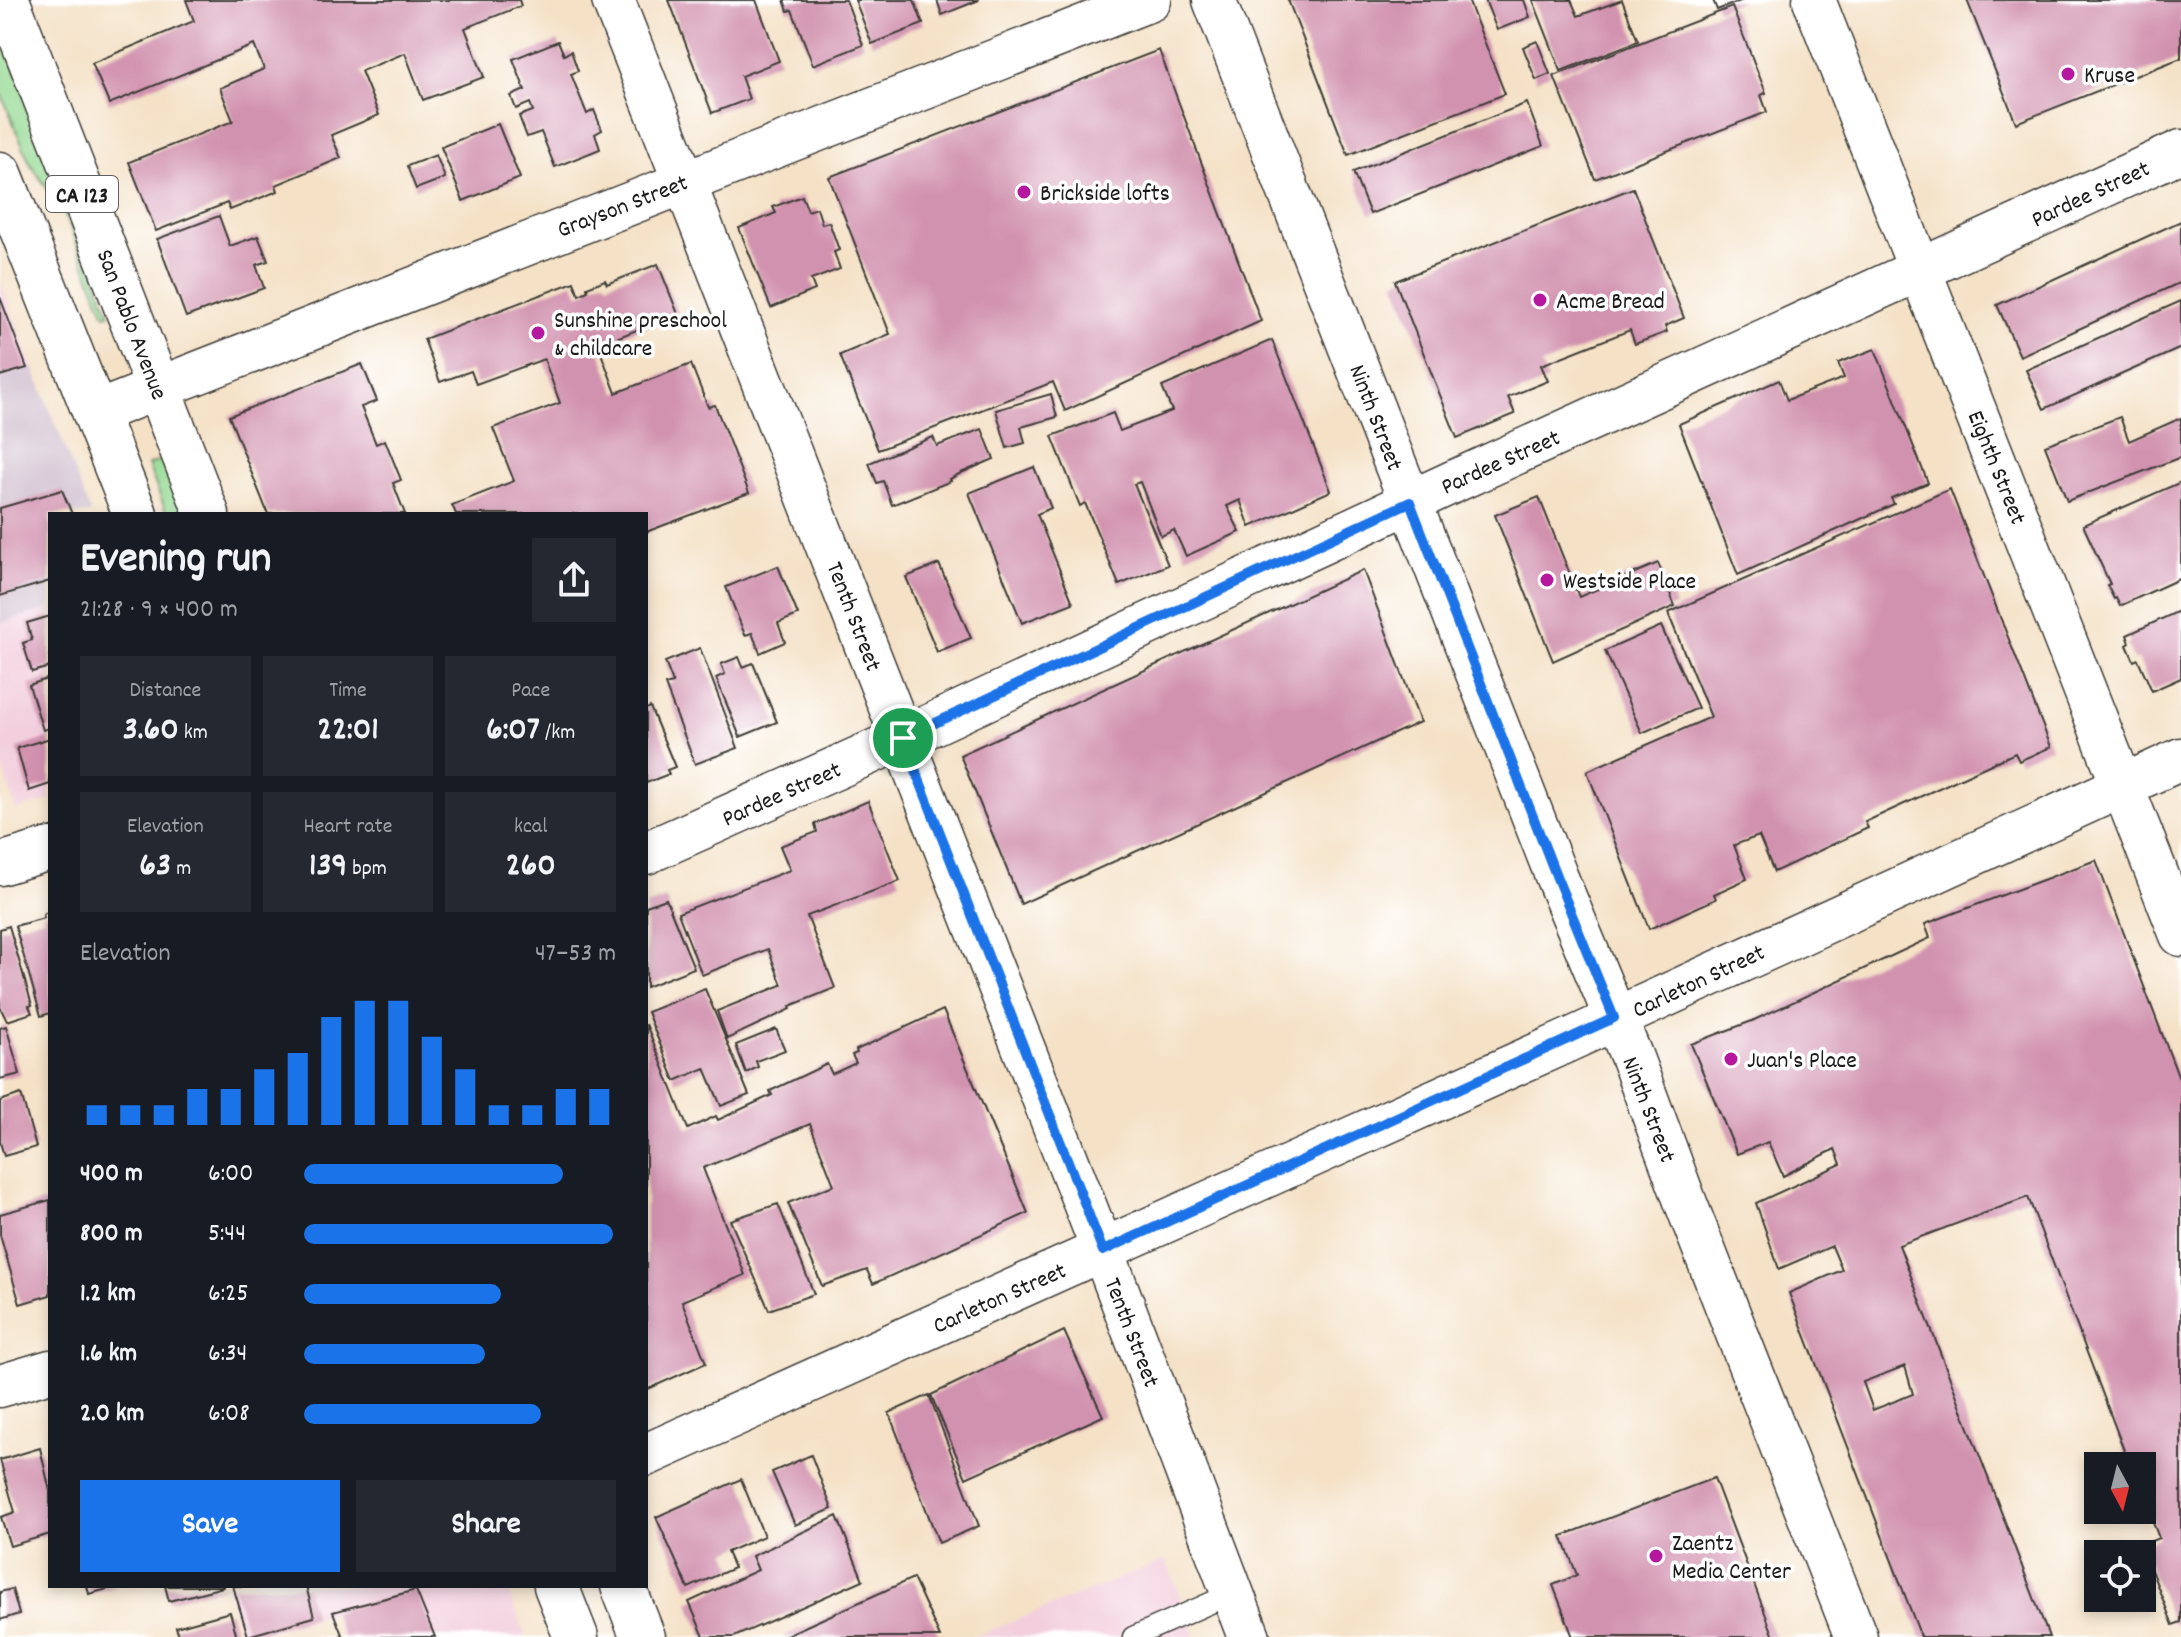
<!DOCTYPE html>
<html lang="en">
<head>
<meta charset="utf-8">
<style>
	:root { --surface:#171b24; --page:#242831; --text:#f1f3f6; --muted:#9ea1a6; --accent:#1a73e8 }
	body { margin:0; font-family:Dekko,sans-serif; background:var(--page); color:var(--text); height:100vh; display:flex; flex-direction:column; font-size:30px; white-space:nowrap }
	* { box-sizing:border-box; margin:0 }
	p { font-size:26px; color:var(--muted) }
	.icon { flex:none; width:44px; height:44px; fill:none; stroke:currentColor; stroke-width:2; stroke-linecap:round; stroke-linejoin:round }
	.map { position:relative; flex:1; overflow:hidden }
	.drawer { position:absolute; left:48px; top:512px; width:600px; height:1076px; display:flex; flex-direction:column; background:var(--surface); border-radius:0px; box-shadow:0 4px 12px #0003 }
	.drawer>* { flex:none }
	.needle { width:52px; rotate:173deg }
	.controls { position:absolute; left:2084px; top:1452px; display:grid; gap:16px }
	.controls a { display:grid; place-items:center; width:72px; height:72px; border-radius:0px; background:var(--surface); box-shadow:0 4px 12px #0003; font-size:40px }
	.pin { position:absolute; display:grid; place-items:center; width:68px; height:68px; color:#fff; margin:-34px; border:4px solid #fff; border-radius:50%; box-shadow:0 2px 8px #0007 }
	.round { display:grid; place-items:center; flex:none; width:84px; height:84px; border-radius:0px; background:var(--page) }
	.headline { display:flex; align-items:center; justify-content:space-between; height:136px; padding:0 32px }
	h1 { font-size:44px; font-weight:700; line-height:60px }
	.metrics { display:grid; grid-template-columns:repeat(3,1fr); gap:12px; height:136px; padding:8px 32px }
	.metrics div { display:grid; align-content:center; border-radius:0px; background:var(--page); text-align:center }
	.metrics b { font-size:34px; font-weight:700 }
	.metrics small { font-size:22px; font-weight:400 }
	.metrics p { font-size:22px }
	.chart { height:224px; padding:16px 32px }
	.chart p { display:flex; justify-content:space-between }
	.chart svg { width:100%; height:144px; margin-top:8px; stroke:var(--accent); stroke-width:6 }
	.primary-button { display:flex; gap:16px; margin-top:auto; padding:16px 32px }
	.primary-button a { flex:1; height:92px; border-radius:0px; background:var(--accent); color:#fff; font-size:32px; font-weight:700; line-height:92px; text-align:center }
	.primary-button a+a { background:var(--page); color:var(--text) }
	ul { padding:0 32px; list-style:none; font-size:26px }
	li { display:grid; grid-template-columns:128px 96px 1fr; align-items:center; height:60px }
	li i { height:20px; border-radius:10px; background:var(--accent) }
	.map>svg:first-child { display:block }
</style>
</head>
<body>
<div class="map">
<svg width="2181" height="1637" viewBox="0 0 2181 1637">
	<rect width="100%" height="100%" fill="#fff"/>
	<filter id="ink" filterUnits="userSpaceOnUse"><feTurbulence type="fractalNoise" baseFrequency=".0125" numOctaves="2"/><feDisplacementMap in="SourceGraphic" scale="16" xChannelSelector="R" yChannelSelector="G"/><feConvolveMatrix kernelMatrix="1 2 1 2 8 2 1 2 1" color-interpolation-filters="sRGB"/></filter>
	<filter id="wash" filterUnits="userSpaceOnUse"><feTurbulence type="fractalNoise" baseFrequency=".006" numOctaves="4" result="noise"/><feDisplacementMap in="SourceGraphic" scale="32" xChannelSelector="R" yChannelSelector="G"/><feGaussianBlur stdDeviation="1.8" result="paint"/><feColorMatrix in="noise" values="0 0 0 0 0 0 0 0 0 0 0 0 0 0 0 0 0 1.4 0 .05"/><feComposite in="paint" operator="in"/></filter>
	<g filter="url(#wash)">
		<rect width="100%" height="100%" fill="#f4e1c6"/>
		<g fill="#f3cfde">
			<path d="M0,281l33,86 -33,10z"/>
			<path d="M50,608v192l-34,10 -16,-53v-134z"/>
			<path d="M1166,1560l30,77h-222z"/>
			<path d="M227,1586h279l20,51h-184l-10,-24 -83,24h-8z"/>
		</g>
		<path fill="#cfbdce" d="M33,367l58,147h-41v94l-50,15v-246z"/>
		<g fill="#94d992" stroke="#587a57" stroke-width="2">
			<path d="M0,31l110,283 -5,1 -39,-98 -36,-54 -30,-72z"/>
			<path d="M167,458l21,56h-21l-19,-49z"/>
		</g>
		<g id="blocks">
			<g fill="#d192af" fill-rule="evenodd">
				<path d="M186,0h333l2,6 -56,22 19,49 -61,23 -18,-47 -44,18 18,44 -48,20 10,23 -65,27 2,6 -48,19 -3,-7 -71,28 -27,-69 104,-41 -13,-33 44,-19 -10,-24 -145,59 -17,-41 102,-42z"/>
				<path d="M669,0h87l23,61 -38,15 8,23 -37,14z"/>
				<path d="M784,0h62l17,45 -50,20 -21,-55 -4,1z"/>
				<path d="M855,0h59l9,24 -51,20z"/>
				<path d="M937,0h42l-37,15z"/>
				<path d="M1288,0h180l37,94 -157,61z"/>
				<path d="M1485,0h39l6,17 -33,13z"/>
				<path d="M1533,0h38l7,16 44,-16 16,41 -77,30z"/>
				<path d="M1713,0h30l-26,10z"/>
				<path d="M1967,0h214v58l-165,65z"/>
				<path d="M1732,7l34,86 -5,2 6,17 -172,67 -41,-103z"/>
				<path d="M558,41l6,14 7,-4 7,20 -7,3 16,40 7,-4 8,20 -7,4 5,15 -45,18 -14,-35 -14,5 -8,-21 14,-5 -3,-8 -14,6 -5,-13 14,-6 -12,-31z"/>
				<path d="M1537,41l13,33 -14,6 -13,-33z"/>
				<path d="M1159,50l102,271 -196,90 -12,-29 -175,68 -38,-95 50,-21 -61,-157z"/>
				<path d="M1527,103l16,43 -173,68 -17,-42z"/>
				<path d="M498,124l22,54 -57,23 -22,-54z"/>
				<path d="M436,155l9,23 -29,11 -9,-23z"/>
				<path d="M1633,188l51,130 -19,8 2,6 -32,12 -5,-14 -89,35 7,16 -40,16 7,17 -58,24 -62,-157z"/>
				<path d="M802,196l6,15 9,-3 5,16 7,-2 10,28 -5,2 6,17 -29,11 4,10 -44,18 -32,-80 37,-15 -3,-6z"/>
				<path d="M219,216l11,30 28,-10 10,25 -12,4 8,23 -78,29 -29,-78z"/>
				<path d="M2181,221v61l-161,74 -23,-51z"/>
				<path d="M658,264l20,50 -80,31 18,48 75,-29 17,43 7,-2 34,88 -103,39v-18h-190l-4,-9 62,-24 -21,-53 67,-25 -16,-44 -68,25 -5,-13 -31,11 -16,-43 150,-57 5,13 9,-4 -1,-4 18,-7 2,4z"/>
				<path d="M0,297l27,71 -27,8z"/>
				<path d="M2181,301v47l-137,61 -18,-39z"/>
				<path d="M1272,340l59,151 -81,36 -10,-27 -13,6 13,26 -54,24 -12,-26 -13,6 -21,-54 -6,2 34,81 -49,20 -34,-82 -5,3 -28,-70 61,-23 7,18 52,-20 -10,-24z"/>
				<path d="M1875,349l53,134 -37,15 3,6 -156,71 -59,-151 100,-44 8,20 57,-22 -6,-15z"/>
				<path d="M362,364l15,37 -16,6 15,37 9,-4 16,40 -8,3 12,31h-137l-39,-98z"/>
				<path d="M1051,394l6,23 -36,10 4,16 -18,5 -11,-38z"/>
				<path d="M2120,417l9,24 52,-23v39l-114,44 -22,-56z"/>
				<path d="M982,429l12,30 -33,14 -11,6 1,2 -59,24 -9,-24 -6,2 -8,-20 64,-26 4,9z"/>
				<path d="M1034,467l17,41 -14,6 36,89 -51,20 -53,-130z"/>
				<path d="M2181,482v96l-61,28 -4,-8 -2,1 -7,-14 3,-1 -27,-59z"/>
				<path d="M1950,489l101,258 -32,14 -4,-8 -150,69 3,6 -94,44 -15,-36 -25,9 13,34 -33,15 2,5 -67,30 -62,-158 124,-54 -43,-104z"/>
				<path d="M62,490l10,24h-22v67l-50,15v-88z"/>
				<path d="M1539,497l40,100 79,-34 17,43 -122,55 -58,-146z"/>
				<path d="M939,564l32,74 -34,14 -31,-75z"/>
				<path d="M778,566l20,49 -20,8 7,19 -25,11 -8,-20 -7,2 -19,-48z"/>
				<path d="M1363,570l57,152 -399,182 -61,-149z"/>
				<path d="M2181,610v68l-29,13 -14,-32 -4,2 -7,-16 3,-2 -3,-8z"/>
				<path d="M50,616v51l-18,5 -9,-29 9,-3 -5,-17z"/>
				<path d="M1661,626l37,82 -56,25 -37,-82z"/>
				<path d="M700,648l38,100 -43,16 -30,-79 8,-2 -8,-21z"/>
				<path d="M739,657l4,10 10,-4 24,59 -37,15 -24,-59 9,-4 -4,-10z"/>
				<path d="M50,678v50l-7,2 -14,-45z"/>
				<path d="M650,707l25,60 -8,3 2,4 -23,9v-74z"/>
				<path d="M50,738v46l-21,7 -12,-43z"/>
				<path d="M868,801l32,80 -93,35 28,72 -45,18 1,3 -64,30 -10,-28 65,-26 -14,-36 -66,26 -24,-62 112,-43 -10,-24 37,-14 -2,-8z"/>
				<path d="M2096,860l85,224v538l-8,3 -32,-80 18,-7 -17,-43v-29h-12l-102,-269 -129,48 150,392h-128l-132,-344 53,-23 -10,-24 -53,23 -23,-66 85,-39 -6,-15 -52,27 -15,-34 -31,12 -46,-110 61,-23 178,-83 -5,-14zM1905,1366l8,28 -40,16 -10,-28z"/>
				<path d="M666,899l28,69 -48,19v-81z"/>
				<path d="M50,911v102l-9,3 -26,-90 29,-8 -1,-4z"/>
				<path d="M9,926l23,79 -3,1 3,7 -25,8 -7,-14v-78z"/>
				<path d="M705,989l44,106 -28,11 -16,-38 -30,13 -28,-69z"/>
				<path d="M943,1010l85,203 -155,71 -6,-14 -45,16 -34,-83 46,-18 -24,-61 -107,44 42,107 -63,26 24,62 -60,27v-366l42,105 28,-13 2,4 54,-25 -2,-4 57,-27 5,10 24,-11 -4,-8 5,-2 -1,-3z"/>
				<path d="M6,1026l14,48 -20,5v-51z"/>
				<path d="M776,1029l9,21 -29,11 2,6 -12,6 -10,-28z"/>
				<path d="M21,1094l15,53 -32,9 -4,-14v-41z"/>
				<path d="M50,1200v95l-30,9 -20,-69v-21z"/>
				<path d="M778,1204l36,90 -45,16 -39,-90z"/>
				<path d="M1064,1331l39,85 -137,62 -35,-83z"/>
				<path d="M929,1395l50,131 -40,17 -50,-130z"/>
				<path d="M40,1448l10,43v43l-40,12 -9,-29 14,-5 -15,-52z"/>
				<path d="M811,1455l21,54 -37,16 -23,-53z"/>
				<path d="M1714,1478l60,159h-201l-20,-52 24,-10 -15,-39z"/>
				<path d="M741,1479l23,57 -37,16 7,16 -46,20 -32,-71z"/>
				<path d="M837,1516l26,64 -129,57h-30l-15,-35 69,-32 -6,-14z"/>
				<path d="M913,1578l27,59h-158z"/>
				<path d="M87,1586h28v1l-26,7z"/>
				<path d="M165,1586h58v1l-54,14z"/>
				<path d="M233,1586h73l8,31 -66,19z"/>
				<path d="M12,1589l7,25 -19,6v-28z"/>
				<path d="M416,1590l19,47h-92l-10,-25z"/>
				<path d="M230,1612l7,25h-58l-3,-10z"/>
			</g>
		</g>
	</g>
	<g filter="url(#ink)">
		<use href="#blocks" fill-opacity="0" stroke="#3c3a36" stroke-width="2"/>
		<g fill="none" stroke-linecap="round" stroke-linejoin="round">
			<g stroke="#3c3a36" stroke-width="23">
				<path id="lane" d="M1133,1637l100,-44"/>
			</g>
			<g stroke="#3c3a36" stroke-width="45">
				<g id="street">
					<path d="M613,0l490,1251 146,386"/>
					<path d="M1214,0l343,878 75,180 53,143 171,436"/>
					<path d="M1814,0l367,935"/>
					<path d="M95,413l1055,-413"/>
					<path d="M646,853l257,-115 552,-257 726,-330"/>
					<path d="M0,864l50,-15"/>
					<path d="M0,1386l50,-15"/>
					<path d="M646,1455l919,-413 616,-283"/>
				</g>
			</g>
			<g stroke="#3c3a36" stroke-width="47">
				<g id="primary">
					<path d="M7,0l200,514"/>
					<path d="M0,174l135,340"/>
					<path d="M556,1586l20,51"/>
					<path d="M623,1586l20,51"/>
				</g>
			</g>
			<use href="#lane" stroke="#fff" stroke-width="20"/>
			<use href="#street" stroke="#fff" stroke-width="42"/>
			<use href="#primary" stroke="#fff" stroke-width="44"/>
		</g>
	</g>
	<g fill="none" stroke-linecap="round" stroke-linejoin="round" filter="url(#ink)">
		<g stroke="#fff" stroke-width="16">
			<path id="route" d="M1410,502l147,376 57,140 -511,233 -200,-513z"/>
		</g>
		<use href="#route" stroke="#1a73e8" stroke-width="10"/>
	</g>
	<g fill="#b5179e" stroke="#fff" stroke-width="3">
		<circle cx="2068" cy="74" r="8"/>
		<circle cx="1024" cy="192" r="8"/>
		<circle cx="1540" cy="300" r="8"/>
		<circle cx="538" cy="333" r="8"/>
		<circle cx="1547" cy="580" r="8"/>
		<circle cx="1731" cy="1059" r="8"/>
		<circle cx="1656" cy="1556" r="8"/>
	</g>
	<g text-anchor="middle" stroke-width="7" stroke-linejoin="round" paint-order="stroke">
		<rect fill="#fff" stroke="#606060" stroke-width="2" x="46" y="176" width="72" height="36" rx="6"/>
		<g font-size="22" font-weight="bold" fill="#1c1c1c">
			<text x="82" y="202">CA 123</text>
		</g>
		<g font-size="24" fill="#1c1c1c" stroke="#fff" text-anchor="start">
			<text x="2084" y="82">Kruse</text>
			<text x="1040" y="200">Brickside lofts</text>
			<text x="1556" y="308">Acme Bread</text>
			<text x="554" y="327">Sunshine preschool<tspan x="554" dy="28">&amp; childcare</tspan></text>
			<text x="1563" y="588">Westside Place</text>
			<text x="1747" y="1067">Juan's Place</text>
			<text x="1672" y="1550">Zaentz<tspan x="1672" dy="28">Media Center</tspan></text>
		</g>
		<g font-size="24" fill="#1c1c1c" stroke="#fff">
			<text transform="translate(2090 193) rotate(-25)" y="8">Pardee Street</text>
			<text transform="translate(622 205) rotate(-21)" y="8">Grayson Street</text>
			<text transform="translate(133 324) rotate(69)" y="8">San Pablo Avenue</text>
			<text transform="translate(1377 417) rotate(69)" y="8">Ninth Street</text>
			<text transform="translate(1500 461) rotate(-24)" y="8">Pardee Street</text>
			<text transform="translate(1998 467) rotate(68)" y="8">Eighth Street</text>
			<text transform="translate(855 616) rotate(69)" y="8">Tenth Street</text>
			<text transform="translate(781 793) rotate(-24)" y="8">Pardee Street</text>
			<text transform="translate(1698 980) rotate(-25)" y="8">Carleton Street</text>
			<text transform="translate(1650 1109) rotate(69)" y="8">Ninth Street</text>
			<text transform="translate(999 1297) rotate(-24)" y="8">Carleton Street</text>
			<text transform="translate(1133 1332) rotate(69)" y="8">Tenth Street</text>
		</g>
	</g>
</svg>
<div class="controls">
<a><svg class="needle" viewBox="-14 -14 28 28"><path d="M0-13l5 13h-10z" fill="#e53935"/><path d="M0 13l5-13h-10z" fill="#9ea1a6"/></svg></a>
<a><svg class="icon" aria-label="locate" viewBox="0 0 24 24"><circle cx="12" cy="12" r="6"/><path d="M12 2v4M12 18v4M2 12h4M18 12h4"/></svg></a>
</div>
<div class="pin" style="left:903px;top:738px;background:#1e9e55"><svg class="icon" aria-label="arrive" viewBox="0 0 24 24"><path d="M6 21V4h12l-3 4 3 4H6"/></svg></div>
<section class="drawer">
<div class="headline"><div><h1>Evening run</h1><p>21:28 · 9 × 400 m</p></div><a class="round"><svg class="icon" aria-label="share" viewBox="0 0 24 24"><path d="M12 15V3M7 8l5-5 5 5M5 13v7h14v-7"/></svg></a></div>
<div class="metrics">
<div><p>Distance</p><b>3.60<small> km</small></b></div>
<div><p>Time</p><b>22:01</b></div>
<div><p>Pace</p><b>6:07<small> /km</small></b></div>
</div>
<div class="metrics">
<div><p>Elevation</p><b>63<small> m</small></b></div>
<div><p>Heart rate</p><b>139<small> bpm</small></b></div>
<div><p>kcal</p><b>260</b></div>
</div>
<div class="chart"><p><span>Elevation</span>47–53 m</p>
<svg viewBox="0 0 160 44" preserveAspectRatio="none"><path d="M5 44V38M15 44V38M25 44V38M35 44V33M45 44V33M55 44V27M65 44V22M75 44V11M85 44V6M95 44V6M105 44V17M115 44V27M125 44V38M135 44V38M145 44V33M155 44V33"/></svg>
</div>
<ul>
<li><b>400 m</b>6:00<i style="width:83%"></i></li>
<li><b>800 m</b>5:44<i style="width:99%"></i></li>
<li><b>1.2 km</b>6:25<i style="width:63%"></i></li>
<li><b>1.6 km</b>6:34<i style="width:58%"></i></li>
<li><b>2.0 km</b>6:08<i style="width:76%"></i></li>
</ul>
<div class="primary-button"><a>Save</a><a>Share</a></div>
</section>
</div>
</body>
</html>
